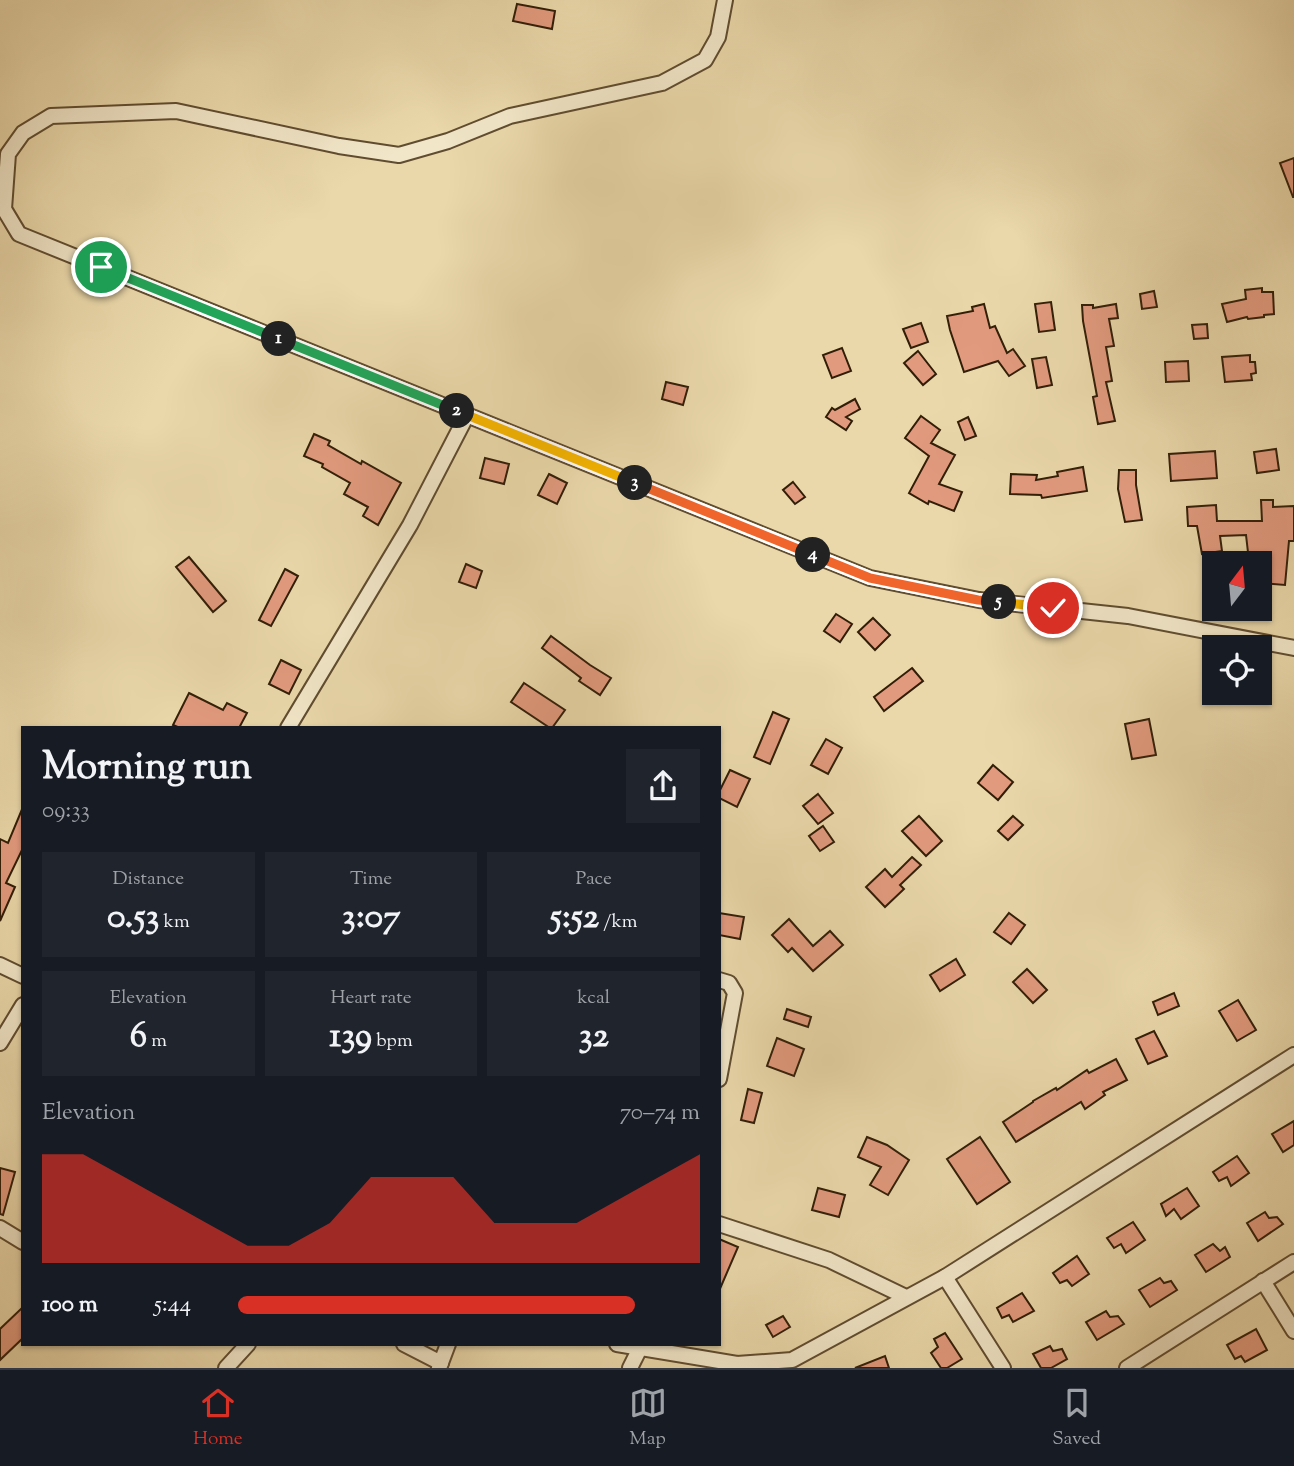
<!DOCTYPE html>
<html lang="en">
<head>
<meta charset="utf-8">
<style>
	:root { --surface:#171b24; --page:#20242c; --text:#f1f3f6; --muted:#9ea1a6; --line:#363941; --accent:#d93025 }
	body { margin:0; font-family:"Sorts Mill Goudy",serif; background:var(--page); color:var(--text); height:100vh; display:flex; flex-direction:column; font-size:26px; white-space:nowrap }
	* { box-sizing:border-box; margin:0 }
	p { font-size:23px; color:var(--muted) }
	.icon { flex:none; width:38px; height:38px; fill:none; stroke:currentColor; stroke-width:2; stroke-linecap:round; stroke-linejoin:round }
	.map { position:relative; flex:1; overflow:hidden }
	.panel { position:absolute; left:21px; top:726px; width:700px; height:620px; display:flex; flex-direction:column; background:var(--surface); border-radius:0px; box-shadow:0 2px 5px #0004 }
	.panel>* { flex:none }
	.needle { width:46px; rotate:16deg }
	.tools { position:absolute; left:1202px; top:551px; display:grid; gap:14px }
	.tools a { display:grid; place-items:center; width:70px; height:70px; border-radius:0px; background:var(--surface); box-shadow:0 2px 5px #0004; font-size:35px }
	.pin { position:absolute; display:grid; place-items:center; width:60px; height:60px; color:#fff; margin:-30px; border:4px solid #fff; border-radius:50%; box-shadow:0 2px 7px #0007 }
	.km { position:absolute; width:35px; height:35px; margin:-18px; border-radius:50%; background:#222; color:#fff; font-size:19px; line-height:35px; text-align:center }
	.round { display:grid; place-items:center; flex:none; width:74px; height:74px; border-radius:0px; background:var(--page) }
	.headline { display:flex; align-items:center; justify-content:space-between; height:119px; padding:0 21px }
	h1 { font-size:38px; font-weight:700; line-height:52px }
	.figures { display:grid; grid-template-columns:repeat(3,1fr); gap:10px; height:119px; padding:7px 21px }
	.figures div { display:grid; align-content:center; border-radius:0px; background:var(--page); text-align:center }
	.figures b { font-size:35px; font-weight:700 }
	.figures small { font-size:19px; font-weight:400 }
	.figures p { font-size:19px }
	.chart { height:196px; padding:14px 21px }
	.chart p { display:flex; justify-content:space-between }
	.chart svg { width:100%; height:126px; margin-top:7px; fill:var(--accent); opacity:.7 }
	ul { padding:0 21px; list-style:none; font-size:23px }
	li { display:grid; grid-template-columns:112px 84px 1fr; align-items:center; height:52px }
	li i { height:18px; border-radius:9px; background:var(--accent) }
	.menu { display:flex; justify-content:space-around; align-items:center; height:98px; border-top:2px solid var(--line); background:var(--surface); font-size:19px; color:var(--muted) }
	.menu a { display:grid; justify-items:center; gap:4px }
	.menu .active { color:var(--accent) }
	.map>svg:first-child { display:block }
</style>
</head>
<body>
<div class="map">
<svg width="1294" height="1368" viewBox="0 0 1294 1368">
	<rect width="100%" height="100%" fill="#ead8aa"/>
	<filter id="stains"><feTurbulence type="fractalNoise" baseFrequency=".00286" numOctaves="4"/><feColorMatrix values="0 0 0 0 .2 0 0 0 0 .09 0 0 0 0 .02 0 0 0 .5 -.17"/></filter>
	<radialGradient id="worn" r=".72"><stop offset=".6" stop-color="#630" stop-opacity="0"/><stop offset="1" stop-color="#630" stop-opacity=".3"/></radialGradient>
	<g fill="#e29a7e" stroke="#321e08" stroke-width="2">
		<path d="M517,4l38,7 -3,18 -39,-8z"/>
		<path d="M1294,158v39h-1l-13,-34z"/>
		<path d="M1262,288v4h11l1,22 -10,1v2l-16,2 -1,-2 -20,5 -5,-18 24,-5 -1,-9z"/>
		<path d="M1154,291l3,16 -15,2 -2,-15z"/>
		<path d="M1051,302l4,28 -16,2 -4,-28z"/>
		<path d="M984,304l6,24 5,-2 12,27 6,-4 12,17 -16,10 -11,-15 -34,11 -14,-42 -3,-14 26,-5 -1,-4z"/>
		<path d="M1116,304l2,14 -9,1 5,27 -8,1 6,34 -6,1 9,39 -17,3 -5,-27 4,-1 -14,-75 -1,-16h11v3z"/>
		<path d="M921,323l7,19 -17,6 -8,-19z"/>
		<path d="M1207,324l1,14 -14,1 -2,-14z"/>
		<path d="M842,348l9,23 -19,7 -9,-23z"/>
		<path d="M918,351l18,23 -13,11 -19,-22z"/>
		<path d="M1250,355v7h5l1,11 -5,1 1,6 -27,2 -3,-25z"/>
		<path d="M1046,357l6,28 -15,3 -5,-29z"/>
		<path d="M1188,361l1,20 -23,1 -1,-20z"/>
		<path d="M666,382l22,5 -5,18 -21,-6z"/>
		<path d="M855,399l5,10 -14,8 6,4 -6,9 -20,-13 6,-9 3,2z"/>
		<path d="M921,416l19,14 -9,13 24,12 -16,29 23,8 -8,19 -25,-10 -1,3 -19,-11 20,-37 -24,-18z"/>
		<path d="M968,417l8,19 -11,4 -7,-18z"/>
		<path d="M314,434l16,7 -2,4 33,19 1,-3 39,22 -23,42 -15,-9 5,-9 -24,-13 6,-11 -28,-16 1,-3 -19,-8z"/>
		<path d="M1276,449l3,21 -22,3 -3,-21z"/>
		<path d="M1215,451l2,27 -46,3 -2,-27z"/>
		<path d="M485,458l24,6 -5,20 -24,-6z"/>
		<path d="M1083,467l4,24 -45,7 -1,-3 -31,-1 1,-20 26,1 -1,5 22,-4 -1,-4z"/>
		<path d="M1119,470h17v15l6,35 -17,2 -7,-33z"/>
		<path d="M549,474l18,9 -10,21 -19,-9z"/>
		<path d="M793,482l12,15 -10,7 -12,-14z"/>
		<path d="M1261,500h12v7l21,-1v35h-5l-4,44 -22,-2 2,-24 -16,2 -3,-26 -26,1 2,15 -20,3 -5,-28h-9l-1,-19 29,-2 1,16h45z"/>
		<path d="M189,557l37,44 -13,11 -37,-45z"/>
		<path d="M466,564l16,7 -6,17 -17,-6z"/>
		<path d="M285,569l13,7 -27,50 -12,-6z"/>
		<path d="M836,614l16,10 -12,18 -16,-11z"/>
		<path d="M873,618l17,17 -15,15 -17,-18z"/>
		<path d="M551,636l39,29 21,13 -11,17 -21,-14 2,-3 -39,-30z"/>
		<path d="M281,660l20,10 -12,24 -20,-10z"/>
		<path d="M912,668l11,13 -39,30 -10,-14z"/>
		<path d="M524,683l41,27 -13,18h-2l-39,-26z"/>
		<path d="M189,693l34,17 4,-7 20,10 -8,15h-59l-7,-3z"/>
		<path d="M773,712l16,7 -19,45 -16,-7z"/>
		<path d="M1149,719l7,36 -24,4 -7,-35z"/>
		<path d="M826,739l16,9 -14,26 -17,-9z"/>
		<path d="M993,765l20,17 -15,18 -20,-17z"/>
		<path d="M730,770l20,9 -13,28 -18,-9v-6z"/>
		<path d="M818,794l15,19 -15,11 -15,-18z"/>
		<path d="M23,807v41l-17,35 9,4 -15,34v-82l8,4z"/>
		<path d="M919,816l23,25 -16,15 -24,-25z"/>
		<path d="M1013,816l10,9 -15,15 -10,-9z"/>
		<path d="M823,826l11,16 -14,9 -11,-15z"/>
		<path d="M912,857l9,8 -21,20 4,4 -19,18 -19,-20 19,-18 7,8z"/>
		<path d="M719,913l25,4 -4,22 -21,-4z"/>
		<path d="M1009,913l16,12 -14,19 -17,-12z"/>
		<path d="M789,919l24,27 17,-15 13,14 -30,26 -21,-23 -4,4 -16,-17z"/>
		<path d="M956,959l9,16 -25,16 -10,-16z"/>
		<path d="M1027,969l20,21 -14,13 -20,-21z"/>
		<path d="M1174,993l5,13 -21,9 -5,-13z"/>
		<path d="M1238,1000l18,30 -19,11 -18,-30z"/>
		<path d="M787,1009l24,8 -3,10 -24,-8z"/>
		<path d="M1154,1031l13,25 -19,8 -12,-25z"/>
		<path d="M777,1038l27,11 -10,27 -27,-10z"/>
		<path d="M1116,1059l11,21 -24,12 2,3 -20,14 -4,-7 -65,40 -13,-20 30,-20v-1l23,-13 1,2 30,-20 2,3z"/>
		<path d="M748,1089l14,4 -8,30 -13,-3z"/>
		<path d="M1294,1121v24l-11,7 -11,-18z"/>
		<path d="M867,1137l20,8 22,15 -21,35 -18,-10 11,-18 -23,-10z"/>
		<path d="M980,1137l30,45 -33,22 -30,-45z"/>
		<path d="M1237,1156l12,17 -18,13 -4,-9 -8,4 -6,-9z"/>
		<path d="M0,1168l15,4 -12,43 -3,-1z"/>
		<path d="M818,1188l27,7 -6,22 -27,-7z"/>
		<path d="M1187,1188l12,18 -18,13 -7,-10 -8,7 -5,-12z"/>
		<path d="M1265,1212l4,6 8,-1 6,7 -25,17 -11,-18z"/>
		<path d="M1133,1222l12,18 -19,13 -5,-9 -7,4 -7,-10z"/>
		<path d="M719,1239l19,8 -19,44z"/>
		<path d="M1213,1244l7,7 5,-4 5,10 -24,15 -11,-17z"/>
		<path d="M1077,1256l12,18 -17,12 -5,-6 -7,3 -7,-10z"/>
		<path d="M1160,1278l4,5 7,-2 6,9 -27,17 -11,-17z"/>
		<path d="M1022,1293l12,18 -21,11 -4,-7 -7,3 -5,-10z"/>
		<path d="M23,1307v31l-23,22v-31z"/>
		<path d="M1106,1311l4,6 8,-1 6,8 -27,16 -11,-18z"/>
		<path d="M783,1316l7,11 -17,10 -7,-12z"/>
		<path d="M1256,1329l11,21 -22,12 -4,-6 -6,3 -8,-14z"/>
		<path d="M945,1333l17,26 -15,9h-6l-10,-15 7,-6 -4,-8z"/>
		<path d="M1050,1346l3,5 9,-2 5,10 -16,9h-10l-8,-14z"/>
		<path d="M885,1356l4,12h-34z"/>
	</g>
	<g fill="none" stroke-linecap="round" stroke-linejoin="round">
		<g stroke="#604c30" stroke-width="18">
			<g id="minor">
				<path d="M725,0l-7,37 -13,23 -43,23 -152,33 -62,25 -49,14 -60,-9 -163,-35 -125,5 -28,17 -15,21 -4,55 15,25 851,344 109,22 149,16 166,32"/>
				<path d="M288,728l122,-203 57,-110"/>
				<path d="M0,965l23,11"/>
				<path d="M719,980l10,3 6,10 -16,86"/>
				<path d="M0,1043l23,-38"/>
				<path d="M719,1224l110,36 77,37"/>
				<path d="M0,1228l23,14"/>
				<path d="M945,1277l58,91"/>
				<path d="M1263,1281l31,50"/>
				<path d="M404,1344l37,19"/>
				<path d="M617,1344l120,20 55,-4 153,-83 349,-222"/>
				<path d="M226,1368l22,-24"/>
				<path d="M439,1368l9,-24"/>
				<path d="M630,1368l10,-20"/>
				<path d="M1127,1368l167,-106"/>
			</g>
		</g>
		<use href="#minor" stroke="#f1e6c8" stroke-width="14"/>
	</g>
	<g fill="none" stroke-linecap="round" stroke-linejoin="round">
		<g stroke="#fff" stroke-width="14">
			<path id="split-1" d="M101,267l178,72"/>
		</g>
		<g stroke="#fff" stroke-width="14">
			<path id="split-2" d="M279,339l178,72"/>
		</g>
		<g stroke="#fff" stroke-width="14">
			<path id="split-3" d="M457,411l178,72"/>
		</g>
		<g stroke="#fff" stroke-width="14">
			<path id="split-4" d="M635,483l178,72"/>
		</g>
		<g stroke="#fff" stroke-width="14">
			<path id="split-5" d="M813,555l57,23 108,22 21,2"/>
		</g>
		<g stroke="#fff" stroke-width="14">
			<path id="split-6" d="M999,602l54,6"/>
		</g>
		<use href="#split-1" stroke="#22a559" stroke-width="9"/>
		<use href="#split-2" stroke="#22a559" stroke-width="9"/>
		<use href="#split-3" stroke="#f5b400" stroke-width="9"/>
		<use href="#split-4" stroke="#f0652b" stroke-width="9"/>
		<use href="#split-5" stroke="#f0652b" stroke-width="9"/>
		<use href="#split-6" stroke="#f5b400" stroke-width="9"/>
	</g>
	<rect width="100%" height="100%" filter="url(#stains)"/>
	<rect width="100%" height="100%" fill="url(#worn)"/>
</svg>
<div class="tools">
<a><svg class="needle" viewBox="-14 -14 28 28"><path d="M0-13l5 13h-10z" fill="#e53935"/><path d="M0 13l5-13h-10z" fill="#9ea1a6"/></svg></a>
<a><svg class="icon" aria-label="locate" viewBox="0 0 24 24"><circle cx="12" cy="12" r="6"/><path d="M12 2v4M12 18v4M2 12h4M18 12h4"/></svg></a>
</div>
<div class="pin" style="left:101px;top:267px;background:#1e9e55"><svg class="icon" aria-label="arrive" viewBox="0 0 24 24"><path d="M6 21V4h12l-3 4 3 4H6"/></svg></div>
<div class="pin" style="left:1053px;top:608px;background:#d93025"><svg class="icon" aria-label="check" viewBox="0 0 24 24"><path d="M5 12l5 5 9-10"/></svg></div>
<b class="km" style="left:279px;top:339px">1</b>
<b class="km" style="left:457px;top:411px">2</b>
<b class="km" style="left:635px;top:483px">3</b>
<b class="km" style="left:813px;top:555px">4</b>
<b class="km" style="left:999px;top:602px">5</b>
<section class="panel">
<div class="headline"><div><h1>Morning run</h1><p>09:33</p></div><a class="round"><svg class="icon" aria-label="share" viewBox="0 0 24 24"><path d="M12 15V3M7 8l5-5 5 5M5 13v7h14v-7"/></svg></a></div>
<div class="figures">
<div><p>Distance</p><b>0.53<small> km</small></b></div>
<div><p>Time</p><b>3:07</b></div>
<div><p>Pace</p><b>5:52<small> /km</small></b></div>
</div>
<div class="figures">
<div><p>Elevation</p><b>6<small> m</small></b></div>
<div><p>Heart rate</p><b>139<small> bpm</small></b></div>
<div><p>kcal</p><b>32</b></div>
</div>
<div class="chart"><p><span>Elevation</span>70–74 m</p>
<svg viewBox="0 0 160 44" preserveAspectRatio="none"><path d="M0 44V6L10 6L20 14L30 22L40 30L50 38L60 38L70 30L80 14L90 14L100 14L110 30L120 30L130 30L140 22L150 14L160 6V44z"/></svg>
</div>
<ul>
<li><b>100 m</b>5:44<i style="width:86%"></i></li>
</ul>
</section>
</div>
<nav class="menu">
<a class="active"><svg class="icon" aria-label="home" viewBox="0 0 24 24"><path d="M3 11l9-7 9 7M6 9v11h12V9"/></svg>Home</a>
<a><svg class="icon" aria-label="map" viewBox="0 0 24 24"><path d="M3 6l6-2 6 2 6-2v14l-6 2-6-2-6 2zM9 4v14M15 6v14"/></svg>Map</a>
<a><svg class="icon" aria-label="saved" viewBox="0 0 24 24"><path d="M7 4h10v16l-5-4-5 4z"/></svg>Saved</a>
</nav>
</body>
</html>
